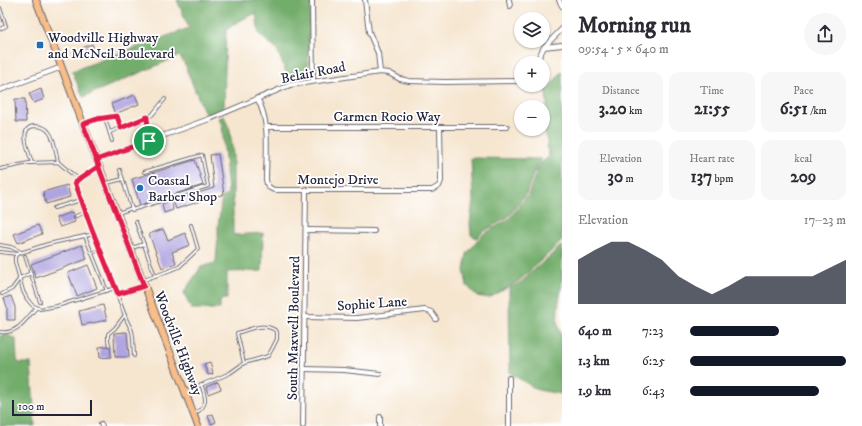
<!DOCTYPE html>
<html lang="en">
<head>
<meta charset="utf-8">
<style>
	:root { --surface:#fff; --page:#f7f7f7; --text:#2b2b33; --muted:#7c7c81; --accent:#111827 }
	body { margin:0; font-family:"IM FELL DW Pica",serif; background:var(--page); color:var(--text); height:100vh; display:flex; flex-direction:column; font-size:15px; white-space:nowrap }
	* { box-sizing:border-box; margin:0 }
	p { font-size:13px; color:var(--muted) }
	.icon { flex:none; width:22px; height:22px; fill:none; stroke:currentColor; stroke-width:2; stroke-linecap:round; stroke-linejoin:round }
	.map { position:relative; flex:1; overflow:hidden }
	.panel { display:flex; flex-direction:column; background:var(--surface); width:300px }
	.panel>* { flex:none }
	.fabs { position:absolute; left:514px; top:12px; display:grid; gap:8px }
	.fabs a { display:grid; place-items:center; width:36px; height:36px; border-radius:50%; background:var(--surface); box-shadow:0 1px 3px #0004; font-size:20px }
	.scale { position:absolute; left:12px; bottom:10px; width:80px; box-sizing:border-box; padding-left:4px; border:2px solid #22223b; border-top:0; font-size:11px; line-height:14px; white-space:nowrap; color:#22223b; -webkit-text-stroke:3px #fff; paint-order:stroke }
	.pin { position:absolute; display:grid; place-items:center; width:34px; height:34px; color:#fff; margin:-17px; border:2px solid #fff; border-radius:50%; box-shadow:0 1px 4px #0007 }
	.round { display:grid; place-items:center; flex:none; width:42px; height:42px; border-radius:21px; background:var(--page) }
	.overview { display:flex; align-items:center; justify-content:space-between; height:68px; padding:0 16px }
	h1 { font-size:22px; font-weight:700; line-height:30px }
	.metrics { display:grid; grid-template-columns:repeat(3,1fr); gap:6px; height:68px; padding:4px 16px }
	.metrics div { display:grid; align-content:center; border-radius:10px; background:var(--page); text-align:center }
	.metrics b { font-size:17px; font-weight:700 }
	.metrics small { font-size:11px; font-weight:400 }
	.metrics p { font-size:11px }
	.chart { height:112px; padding:8px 16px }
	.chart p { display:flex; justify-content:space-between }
	.chart svg { width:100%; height:72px; margin-top:4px; fill:var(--accent); opacity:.7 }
	ul { padding:0 16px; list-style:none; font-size:13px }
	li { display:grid; grid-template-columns:64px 48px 1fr; align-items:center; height:30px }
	li i { height:10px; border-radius:5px; background:var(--accent) }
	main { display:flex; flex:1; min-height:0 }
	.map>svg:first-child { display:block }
</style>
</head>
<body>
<main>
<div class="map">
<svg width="562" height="426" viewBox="0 0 562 426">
	<rect width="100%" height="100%" fill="#fff"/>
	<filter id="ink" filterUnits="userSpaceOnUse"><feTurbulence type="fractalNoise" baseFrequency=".025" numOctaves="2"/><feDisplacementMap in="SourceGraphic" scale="8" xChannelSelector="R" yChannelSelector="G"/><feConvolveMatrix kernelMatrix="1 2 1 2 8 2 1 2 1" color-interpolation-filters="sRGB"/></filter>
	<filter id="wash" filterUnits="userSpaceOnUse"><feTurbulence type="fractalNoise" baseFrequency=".012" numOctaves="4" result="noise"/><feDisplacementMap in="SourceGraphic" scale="16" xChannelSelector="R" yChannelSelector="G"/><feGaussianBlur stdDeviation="0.9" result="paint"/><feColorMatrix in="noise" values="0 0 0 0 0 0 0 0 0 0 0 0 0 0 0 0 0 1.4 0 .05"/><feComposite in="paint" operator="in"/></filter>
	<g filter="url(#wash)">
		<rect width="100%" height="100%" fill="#f6e6d0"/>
		<g fill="#73ad6c" stroke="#4a6854">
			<path d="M177,0h134l-4,78 -17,4 -13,-32 -18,-16 -3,-21 -17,8 -13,9 -2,79 -18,7 -19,-45 -1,-6h-1l-4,-7 -2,-2 -96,41 -11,-26 117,-43z"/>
			<path d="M562,71v170l-43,40 -30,17 -12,-2 -10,-10 -3,-16 3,-16 15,-19 27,-16 19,-24 11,-31 10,-7 -5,-36 3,-12 -1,-17z"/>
			<path d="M224,116l6,15 3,24v80l30,-2 -1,38 -35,1v27h-4l-3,3v7h-29l-7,-17 17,-25 13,-4 2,-2 2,-24v-11l4,-29 4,-1 2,-3 -6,-68 -4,-7z"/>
			<path d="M471,158l71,1 -5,4 -11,31 -18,23 -27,16 -4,5 -6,-3 -1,-11 3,-25z"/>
			<path d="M562,245c0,12 0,26 0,38 -2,15 -9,40 0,53l-1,58 -23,-4 -28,-17 -1,-85 11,-5z"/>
			<path d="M5,334l11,5 1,22 3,2h11l4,63h-35v-90z"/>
		</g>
		<g id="blocks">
			<g fill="#b0a4e0">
				<path d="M92,44l2,5 -12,5 -2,-5z"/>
				<path d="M41,89l3,10 -10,4 -5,-9z"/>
				<path d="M135,95l4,9 -24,10 -4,-10z"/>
				<path d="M15,99h10l1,23h-10z"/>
				<path d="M218,154l6,40 -48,15 -3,-8 41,-13 -4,-33z"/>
				<path d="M195,160l8,25 -63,20 -8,-26z"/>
				<path d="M67,185l3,12 -24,7 -3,-12z"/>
				<path d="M171,201l2,9 -9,3 -2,-9z"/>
				<path d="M72,212l3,10 -15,5 -4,-9z"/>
				<path d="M38,225l4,9 -24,9 -4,-9z"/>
				<path d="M163,229l5,11 17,-7 5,12 -18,7 4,11 -14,5 -13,-34z"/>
				<path d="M82,245l5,14 -51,19 -5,-14z"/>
				<path d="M88,265l9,23 -20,8 -9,-23z"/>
				<path d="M11,296l4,11v13h-8v-13l-3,-9z"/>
				<path d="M103,305l4,15 -25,5 -3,-14z"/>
				<path d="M127,332l2,25h-14l-1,-24z"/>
				<path d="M110,346l1,11 -11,1 -1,-11z"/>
				<path d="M210,362l3,12 -5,1 -4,-11z"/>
				<path d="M218,382l3,7 -13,5 -2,-7z"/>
				<path d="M213,414l3,8 -5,2 -3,-8z"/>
			</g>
		</g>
	</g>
	<g filter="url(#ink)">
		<use href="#blocks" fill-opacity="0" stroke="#6c676f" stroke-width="1"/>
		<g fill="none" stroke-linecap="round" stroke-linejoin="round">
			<g stroke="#6c676f" stroke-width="4">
				<g id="service">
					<path d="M0,8l6,18 -6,3"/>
					<path d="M147,117l2,24"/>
					<path d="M105,118l7,23"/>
					<path d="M85,123l12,-4 20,-3 4,12"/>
					<path d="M110,132l42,-17 13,-16"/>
					<path d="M32,163c-3,-11 -15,-36 3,-37 5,0 11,2 14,6 6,7 7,21 9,30"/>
					<path d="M98,167l-23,15 52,139 5,10 1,6 1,19"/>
					<path d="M0,169l29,-6 29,-1 20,17"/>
					<path d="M120,170l12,40 76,-24 -6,-31 -58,17"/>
					<path d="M107,183l16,-4"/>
					<path d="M54,208l27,-8"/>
					<path d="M118,213l14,-5"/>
					<path d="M76,216l10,-4"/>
					<path d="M136,222l19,54"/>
					<path d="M94,234l-46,10 -31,10 -2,3v5l8,29 4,8 5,6 8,4 17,-3 58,-18"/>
					<path d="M85,236l22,55"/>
					<path d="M0,245l11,2 10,5"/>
					<path d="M132,248l12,-4"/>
					<path d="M0,252l17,2"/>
					<path d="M92,253l8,-3"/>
					<path d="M25,256l15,46"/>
					<path d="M144,280l35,-13 19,-18 -7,-24"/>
					<path d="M2,294l10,-5 8,-11 11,-5"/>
					<path d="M0,332c17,3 26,-13 36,-24"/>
					<path d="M109,345l-1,-5v-6l7,-6 10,-13"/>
					<path d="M185,391l36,-14 9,-4 14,-10 24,-7 4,-7 5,-10v-7c-10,-11 -29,-2 -40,1l7,30"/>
					<path d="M194,414c15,-8 12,-16 7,-30"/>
				</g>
			</g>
			<g stroke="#6c676f" stroke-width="6">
				<g id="minor">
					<path d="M312,0l1,81"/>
					<path d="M365,0l4,32 9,21 2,19"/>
					<path d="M509,0l1,6"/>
					<path d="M559,0l3,6"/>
					<path d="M545,46l17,-17"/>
					<path d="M536,63l8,-16 18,-2"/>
					<path d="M0,90l62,-23"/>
					<path d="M257,98c14,25 9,55 9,82 1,6 3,8 8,10h158l7,-4 2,-5 -1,-54"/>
					<path d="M267,127h240"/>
					<path d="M96,160l116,-42 78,-33 90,-13 9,1 11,6 9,2 36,1 76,-1"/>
					<path d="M306,230l68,1"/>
					<path d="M118,294l26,-8"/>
					<path d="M304,317l53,1 68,-8 6,2 5,7"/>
					<path d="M304,369l40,1 36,4"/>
					<path d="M509,378v48"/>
					<path d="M101,424l1,2"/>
					<path d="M303,426l3,-237"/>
					<path d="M380,426v-9"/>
				</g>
			</g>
			<g stroke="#6c676f" stroke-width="8">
				<path id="primary" d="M36,0l162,426"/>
			</g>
			<use href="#service" stroke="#fff" stroke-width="2"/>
			<use href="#minor" stroke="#fff" stroke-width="4"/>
			<use href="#primary" stroke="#f8bd88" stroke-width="6"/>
		</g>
	</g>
	<g fill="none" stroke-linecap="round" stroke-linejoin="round" filter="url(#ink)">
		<g stroke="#fff" stroke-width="8">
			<path id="route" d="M149,141l-2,-24 -26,11 -4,-12 -20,3 -14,5 16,42 -24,16 16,45 27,67 26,-8 -48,-126 53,-19"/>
		</g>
		<use href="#route" stroke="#e11d48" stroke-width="5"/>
	</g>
	<g fill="#1f6fb2" stroke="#fff" stroke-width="1.5">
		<rect x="36" y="41" width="8" height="8" rx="2"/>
		<circle cx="140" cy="188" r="4"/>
	</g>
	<g text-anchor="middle" stroke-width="3.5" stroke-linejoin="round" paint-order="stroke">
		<g font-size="14" fill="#22223b" stroke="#fff" text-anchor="start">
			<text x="48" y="42">Woodville Highway<tspan x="48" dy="16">and McNeil Boulevard</tspan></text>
			<text x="148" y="185">Coastal<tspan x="148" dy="16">Barber Shop</tspan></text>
		</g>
		<g font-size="14" fill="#22223b" stroke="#fff">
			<text transform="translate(313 72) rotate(-11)" y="5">Belair Road</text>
			<text x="387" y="121">Carmen Rocio Way</text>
			<text x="338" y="184">Montejo Drive</text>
			<text transform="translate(372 303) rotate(-4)" y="5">Sophie Lane</text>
			<text transform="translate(293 328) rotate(-89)" y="5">South Maxwell Boulevard</text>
			<text transform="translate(179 343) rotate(69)" y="5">Woodville Highway</text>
		</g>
	</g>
</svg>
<div class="fabs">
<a><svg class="icon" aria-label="layers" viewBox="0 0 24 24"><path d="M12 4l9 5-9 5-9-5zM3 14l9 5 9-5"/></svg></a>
<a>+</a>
<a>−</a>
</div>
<div class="scale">100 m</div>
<div class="pin" style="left:149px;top:141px;background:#1e9e55"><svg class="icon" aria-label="arrive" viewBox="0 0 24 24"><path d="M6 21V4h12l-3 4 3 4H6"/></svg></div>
</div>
<section class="panel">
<div class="overview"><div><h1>Morning run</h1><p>09:54 · 5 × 640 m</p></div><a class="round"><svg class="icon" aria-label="share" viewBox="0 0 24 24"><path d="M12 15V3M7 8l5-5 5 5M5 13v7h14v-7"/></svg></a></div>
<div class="metrics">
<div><p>Distance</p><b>3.20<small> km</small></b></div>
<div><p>Time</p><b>21:55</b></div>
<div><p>Pace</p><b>6:51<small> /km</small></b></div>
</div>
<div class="metrics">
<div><p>Elevation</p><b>30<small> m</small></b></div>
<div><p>Heart rate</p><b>137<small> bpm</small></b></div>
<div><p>kcal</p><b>209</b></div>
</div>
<div class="chart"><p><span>Elevation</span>17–23 m</p>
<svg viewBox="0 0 160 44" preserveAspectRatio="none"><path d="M0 44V17L10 11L20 6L30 6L40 11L50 17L60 27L70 33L80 38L90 33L100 27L110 27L120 27L130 27L140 27L150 22L160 17V44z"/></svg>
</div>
<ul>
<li><b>640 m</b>7:23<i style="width:57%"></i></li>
<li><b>1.3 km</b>6:25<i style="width:100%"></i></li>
<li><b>1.9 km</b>6:43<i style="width:83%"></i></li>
</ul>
</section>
</main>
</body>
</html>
